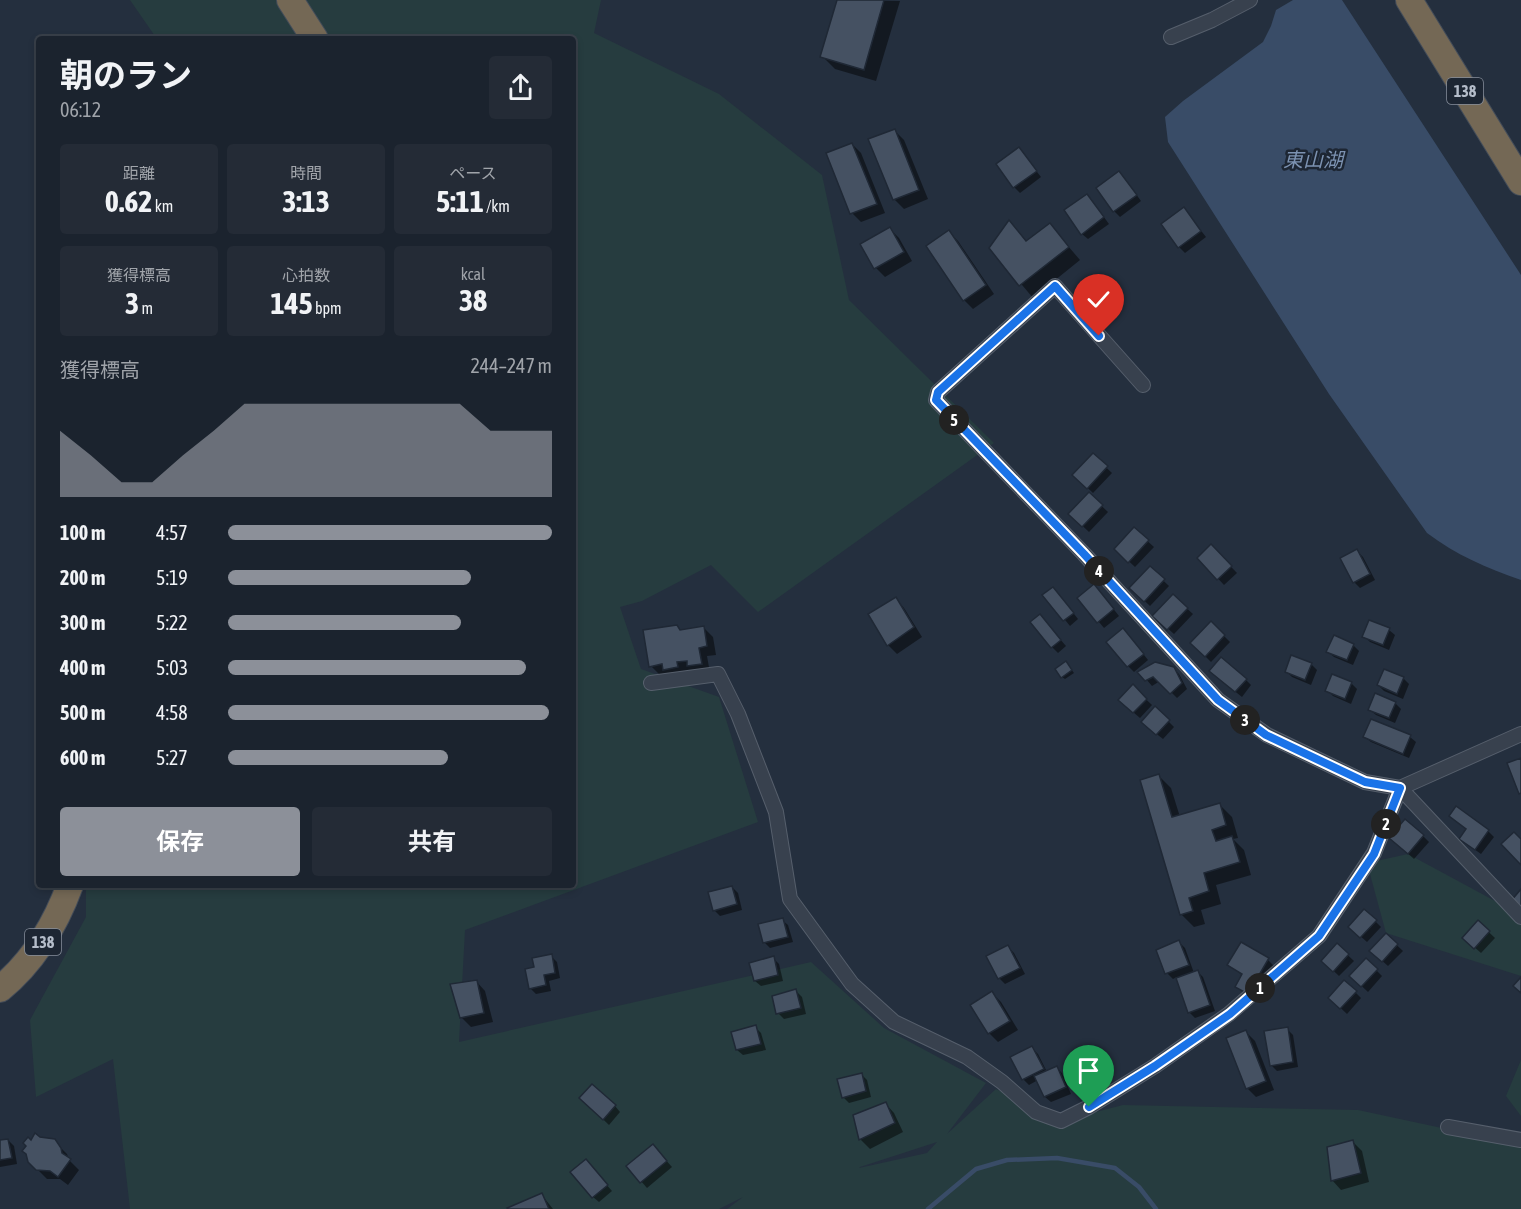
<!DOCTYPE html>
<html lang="ja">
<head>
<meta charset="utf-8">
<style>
	:root { --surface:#1b232e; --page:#242b36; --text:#f1f3f6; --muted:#a0a4aa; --line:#39404a; --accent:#8c9099 }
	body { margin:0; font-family:"Asap Condensed","Noto Sans JP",sans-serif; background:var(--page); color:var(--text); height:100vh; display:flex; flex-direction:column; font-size:22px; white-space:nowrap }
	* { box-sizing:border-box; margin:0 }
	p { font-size:20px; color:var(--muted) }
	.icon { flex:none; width:33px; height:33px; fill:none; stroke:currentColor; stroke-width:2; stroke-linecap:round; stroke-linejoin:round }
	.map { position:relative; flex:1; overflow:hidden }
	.details { position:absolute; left:36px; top:36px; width:540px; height:852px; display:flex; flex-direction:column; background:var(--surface); border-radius:6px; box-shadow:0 3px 9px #0003,0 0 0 2px var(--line) }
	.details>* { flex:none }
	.pin { position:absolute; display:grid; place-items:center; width:51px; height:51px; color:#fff; margin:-62px -26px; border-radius:50% 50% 50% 0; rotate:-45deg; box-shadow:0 0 6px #0007 }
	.pin .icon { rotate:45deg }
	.km { position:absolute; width:30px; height:30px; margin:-15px; border-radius:50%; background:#222; color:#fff; font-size:16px; line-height:30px; text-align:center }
	.round { display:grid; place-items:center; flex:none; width:63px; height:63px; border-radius:6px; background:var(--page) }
	.summary { display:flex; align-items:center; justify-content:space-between; height:102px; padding:0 24px }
	h1 { font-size:33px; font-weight:700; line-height:45px }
	.metrics { display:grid; grid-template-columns:repeat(3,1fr); gap:9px; height:102px; padding:6px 24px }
	.metrics div { display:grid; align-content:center; border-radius:6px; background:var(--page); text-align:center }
	.metrics b { font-size:30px; font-weight:700 }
	.metrics small { font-size:16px; font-weight:400 }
	.metrics p { font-size:16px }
	.chart { height:168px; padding:12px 24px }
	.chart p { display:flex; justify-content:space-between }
	.chart svg { width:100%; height:108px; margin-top:6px; fill:var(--accent); opacity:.7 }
	.action { display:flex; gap:12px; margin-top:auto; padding:12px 24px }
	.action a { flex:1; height:69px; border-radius:6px; background:var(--accent); color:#fff; font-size:24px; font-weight:700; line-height:69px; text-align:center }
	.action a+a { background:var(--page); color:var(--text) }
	ul { padding:0 24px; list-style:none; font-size:20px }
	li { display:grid; grid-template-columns:96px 72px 1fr; align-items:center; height:45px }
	li i { height:15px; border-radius:8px; background:var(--accent) }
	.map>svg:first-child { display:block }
</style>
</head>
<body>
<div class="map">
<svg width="1521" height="1209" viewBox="0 0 1521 1209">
	<rect width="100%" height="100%" fill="#242f3e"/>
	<g fill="#263c3f" fill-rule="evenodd">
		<path d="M130,0h471l-7,33 125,61 103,81 27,125 145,143 -236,169 -47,-47 -69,36 -22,6 21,62 78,28 39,125 -293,108 -6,112 352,-80 73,66 102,55 -39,51 49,-45 65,32 62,-16 235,5 163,35v64h-794l16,-12 -24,12h-589l-17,-150 -77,38 -6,-77 56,-103v-32h487v-846h-416zM937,1142l-10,11 -68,15 1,-1z"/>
		<path d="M1408,854l113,61v61l-135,-43 -19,-70z"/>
		<path d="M1521,1060v56l-15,-20z"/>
	</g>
	<path fill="#394c67" d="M1293,0h49l179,275v305c-34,-12 -65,-25 -94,-47l-98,-139 -161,-252 -3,-25 18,-16 80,-59 8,-16 5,-16z"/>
	<g fill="#0007">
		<path d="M839,0l61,1 -24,80 -41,-12 -13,-13z"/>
		<path d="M894,130l10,10 24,59 -24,10 -10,-10z"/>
		<path d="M852,144l9,9 24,60 -24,9 -9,-9z"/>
		<path d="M1019,149l22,28 -21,16 -6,-6z"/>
		<path d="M1125,179l16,22 -21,16 -6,-6z"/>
		<path d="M1092,201l17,23 -21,15 -6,-5z"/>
		<path d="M1184,209l22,28 -21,16 -6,-6z"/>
		<path d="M1009,222l18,20 23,-17 30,35 -47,38 -42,-50z"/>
		<path d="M890,229l9,9 13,23 -27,16 -9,-9z"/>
		<path d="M949,232l9,9 36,53 -21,15 -9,-9z"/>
		<path d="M1093,455l19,18 -19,20 -19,-18z"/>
		<path d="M1089,494l19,18 -19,20 -19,-18z"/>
		<path d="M1134,529l20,18 -19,20 -19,-18z"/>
		<path d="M1211,546l26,27 -13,12 -25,-27z"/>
		<path d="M1357,551l6,6 12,23 -15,8 -6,-6z"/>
		<path d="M1150,568l19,18 -19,20 -19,-18z"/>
		<path d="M1100,592l19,24 -15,12 -25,-30z"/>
		<path d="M1045,595h14l19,24 -8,7z"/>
		<path d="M1173,596l20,18 -19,20 -20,-18z"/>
		<path d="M895,598l9,10 18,29 -25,17 -9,-9z"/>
		<path d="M1040,616l26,30 -8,7 -6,-6z"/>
		<path d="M1211,623l19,19 -19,20 -19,-19z"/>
		<path d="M703,627l10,10 3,18 -9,1 3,17 -12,2 -4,-5 -8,1 1,5 -13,2 -5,-4 -9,1 -9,-9 30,-35z"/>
		<path d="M1389,630l6,5 -6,15 -19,-8 -6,-6z"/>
		<path d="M1129,636l19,24 -14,12 -6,-6z"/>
		<path d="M1353,645l6,6 -6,14 -19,-8 -6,-5z"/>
		<path d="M1311,664l6,6 -6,15 -19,-8 -6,-6z"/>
		<path d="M1068,665l6,8 -9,6 -3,-2z"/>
		<path d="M1173,668l6,6 8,15 -10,9 -17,-17 -8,5 -12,-14z"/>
		<path d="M1217,677l29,3 5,5 -9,12z"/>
		<path d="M1403,678l6,6 -6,15 -19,-8 -6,-6z"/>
		<path d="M1351,683l6,6 -6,15 -18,-8 -6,-6z"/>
		<path d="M1133,687l19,18 -12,13 -14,-12z"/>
		<path d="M1395,703l6,6 -6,14 -19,-8 -6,-5z"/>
		<path d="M1155,708l19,19 -11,12 -14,-11z"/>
		<path d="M1365,737h45l6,5 -7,16 -38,-16z"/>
		<path d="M1159,776l12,12 9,29 39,-13 13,13 6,21 -5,1 11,11 7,25 -35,10 5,19 -20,6 4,14 -11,3 -13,-13z"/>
		<path d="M1451,816l37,15 6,6 -13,17 -14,-10v-14z"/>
		<path d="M1423,836l6,6 -15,17 -18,-16z"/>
		<path d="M732,887l6,6 4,17 -22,6 -6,-6z"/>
		<path d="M1365,911l16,16 -14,15 -17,-15z"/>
		<path d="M782,920l6,5 5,17 -23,6 -6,-6z"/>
		<path d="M1478,922l17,16 -14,15 -17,-15z"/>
		<path d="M1386,935l17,16 -15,15 -17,-15z"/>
		<path d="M1179,942l6,6 9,25 3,-2 6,6 12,34 -20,7 -6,-6 -12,-35 -4,2 -6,-6z"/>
		<path d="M1337,945l17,16 -15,15 -16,-15z"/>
		<path d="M1008,947l6,6 11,21 -20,10 -6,-6z"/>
		<path d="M551,956l6,6 3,16 -11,3 2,10 -15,3 -6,-6 6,-20z"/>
		<path d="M773,958l6,6 4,17 -22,5 -6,-5z"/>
		<path d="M1268,960l9,9 -20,33 -11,-7 -10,-9 7,-10 -14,-12z"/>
		<path d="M1366,960l16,16 -14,16 -17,-16z"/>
		<path d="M476,981l9,10 8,31 -22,5 -10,-10z"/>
		<path d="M1345,982l16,16 -14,16 -17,-16z"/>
		<path d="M796,991l6,6 4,17 -22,5 -6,-6z"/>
		<path d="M992,993l9,9 17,28 -20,12 -9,-9z"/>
		<path d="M755,1027l6,6 5,17 -23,5 -6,-5z"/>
		<path d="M1287,1029l6,6 5,32 -21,4 -6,-6z"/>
		<path d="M1246,1032l9,9 19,49 -18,7 -9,-9z"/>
		<path d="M1032,1048l6,6 9,18 9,-5 6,6 9,21 -20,8 -6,-5 -7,-17 -9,5 -6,-6z"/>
		<path d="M861,1074l6,6 4,17 -22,6 -6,-6z"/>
		<path d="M581,1098l34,8 5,6 -11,13z"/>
		<path d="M885,1103l9,10 9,19 -33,17 -9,-9 -6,-24z"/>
		<path d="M8,1140l6,6 3,18 -17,3v-25z"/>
		<path d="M1352,1141l10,10 7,31 -28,8 -9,-10z"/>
		<path d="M31,1142l26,2 10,10 2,6 10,10 -11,15 -8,-6h-13l-17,-17z"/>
		<path d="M653,1146l19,21 -25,21 -19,-22z"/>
		<path d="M591,1167l21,24 -13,11 -6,-5z"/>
		<path d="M541,1194l12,15h-43z"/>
	</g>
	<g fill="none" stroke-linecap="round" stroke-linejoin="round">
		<path stroke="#394c67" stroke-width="4.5" d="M928,1209l48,-40 31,-9 50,-2 58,10 24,19 17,22"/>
	</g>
	<g fill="#455162" stroke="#1f2835" stroke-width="1.5">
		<path d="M837,0h47l-20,70 -44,-13z"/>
		<path d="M895,129l24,61 -26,10 -25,-61z"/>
		<path d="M852,143l25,61 -27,10 -24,-61z"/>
		<path d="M1019,147l18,24 -24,17 -17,-24z"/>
		<path d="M1119,171l18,24 -24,17 -17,-24z"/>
		<path d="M1087,194l17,23 -23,18 -17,-25z"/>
		<path d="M1184,207l17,24 -23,17 -17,-24z"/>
		<path d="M1009,220l17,21 24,-18 19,24 -50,39 -30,-38z"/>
		<path d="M890,227l14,25 -30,17 -14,-25z"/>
		<path d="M949,230l37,55 -23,16 -37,-55z"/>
		<path d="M1093,453l15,13 -21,23 -15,-14z"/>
		<path d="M1089,492l14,13 -21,22 -14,-13z"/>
		<path d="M1134,527l15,13 -21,23 -14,-14z"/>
		<path d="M1211,544l21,22 -15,14 -20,-22z"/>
		<path d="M1357,549l13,25 -17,9 -13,-25z"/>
		<path d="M1150,566l15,13 -21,23 -15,-14z"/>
		<path d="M1094,584l20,25 -17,14 -20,-25z"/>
		<path d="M1053,587l21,26 -11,8 -21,-26z"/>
		<path d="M1173,594l15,14 -21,22 -15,-14z"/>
		<path d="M896,597l18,30 -27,19 -19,-32z"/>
		<path d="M1040,614l21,26 -10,8 -21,-26z"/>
		<path d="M1369,620l21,8 -7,17 -21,-8z"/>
		<path d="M1211,621l14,14 -20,22 -15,-14z"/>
		<path d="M677,625l3,5 24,-4 3,20 -8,2 3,16 -15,2v-5l-10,1 1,5 -15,3 -1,-6 -13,3 -6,-37z"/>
		<path d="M1123,628l21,26 -17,13 -21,-25z"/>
		<path d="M1334,635l20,9 -7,16 -21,-8z"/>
		<path d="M1291,655l21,8 -7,17 -20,-8z"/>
		<path d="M1221,657l26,22 -12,13 -26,-21z"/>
		<path d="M1066,661l6,9 -11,8 -6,-9z"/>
		<path d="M1155,662l19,5 8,16 -12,11 -17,-17 -8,4 -8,-9z"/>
		<path d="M1384,669l20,8 -7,17 -20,-9z"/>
		<path d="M1332,674l20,8 -7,17 -20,-8z"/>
		<path d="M1133,684l14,15 -14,14 -15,-13z"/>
		<path d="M1375,693l21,9 -7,16 -21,-8z"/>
		<path d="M1155,706l15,14 -14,15 -15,-13z"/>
		<path d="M1371,719l40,16 -8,19 -40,-17z"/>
		<path d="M1521,758v35l-2,1 -12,-31z"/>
		<path d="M1159,774l13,43 48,-14 6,22 -14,5 4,11 16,-5 8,26 -36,11 5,18 -20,7 4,13 -13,4 -40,-135z"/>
		<path d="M1456,806l33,24 -14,20 -16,-11 7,-10 -17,-13z"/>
		<path d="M1405,819l19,16 -16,19 -19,-16z"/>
		<path d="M1514,832l7,7v26l-20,-21z"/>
		<path d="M732,886l5,18 -24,7 -5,-19z"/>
		<path d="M1521,889v21l-10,-9z"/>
		<path d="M1364,909l13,11 -17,18 -12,-11z"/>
		<path d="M783,918l5,19 -25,6 -5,-19z"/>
		<path d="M1478,920l12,11 -16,18 -12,-11z"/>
		<path d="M1386,933l12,11 -16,18 -13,-11z"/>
		<path d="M1179,940l10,25 -24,9 -9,-24z"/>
		<path d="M1241,942l28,16 -21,36 -13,-7 7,-13 -15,-9z"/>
		<path d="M1337,943l12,11 -16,18 -12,-11z"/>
		<path d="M1008,945l12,23 -22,11 -12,-23z"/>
		<path d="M552,954l3,19 -11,2 2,10 -17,4 -4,-20 9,-2 -2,-9z"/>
		<path d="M774,956l4,19 -24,6 -5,-18z"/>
		<path d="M1366,958l12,11 -17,18 -12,-11z"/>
		<path d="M1198,970l12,35 -22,8 -12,-35z"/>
		<path d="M1521,977v16l-8,-7z"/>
		<path d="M477,980l7,33 -24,5 -10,-34z"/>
		<path d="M1344,980l13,11 -17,18 -12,-11z"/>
		<path d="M796,989l5,19 -25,6 -4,-18z"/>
		<path d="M992,991l18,30 -22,13 -18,-29z"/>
		<path d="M756,1025l5,19 -25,6 -5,-18z"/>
		<path d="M1288,1027l5,35 -23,4 -6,-35z"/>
		<path d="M1246,1030l20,51 -20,8 -20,-51z"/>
		<path d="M1032,1046l12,23 -22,11 -12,-23z"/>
		<path d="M1057,1066l9,21 -22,10 -10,-21z"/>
		<path d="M862,1073l4,18 -24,7 -5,-19z"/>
		<path d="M592,1084l24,21 -13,15 -24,-22z"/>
		<path d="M886,1102l9,21 -36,17 -6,-25z"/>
		<path d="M35,1133l5,4 15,2 6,9 1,5 9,6 -13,18 -8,-6 -14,-1 -8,-8 -2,-8 -4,-3 4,-5 -3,-3 5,-6 3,3z"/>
		<path d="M8,1139l4,19 -12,2v-20z"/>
		<path d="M1353,1140l8,33 -30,8 -4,-34z"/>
		<path d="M653,1144l14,17 -27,22 -14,-17z"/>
		<path d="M586,1159l22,26 -16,13 -22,-26z"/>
		<path d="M542,1193l7,16h-41l-1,-1z"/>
	</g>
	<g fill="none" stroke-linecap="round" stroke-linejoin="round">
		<g stroke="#565f6c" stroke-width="16">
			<g id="street">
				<path d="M1171,37l41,-17 38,-20"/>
				<path d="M1143,385l-88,-99 -117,106 -2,8 148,154 134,146 49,35 98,47 35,6 121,-54"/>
				<path d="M651,683l67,-9 20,40 38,98 14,87 62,85 42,38 73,35 35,25 34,30 25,9 28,-14 66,-41 74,-52 90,-78 55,-83 26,-65"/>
				<path d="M1400,788l121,129"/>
				<path d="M1448,1127l73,13"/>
			</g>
		</g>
		<g stroke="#434c59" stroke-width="28">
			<g id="highway">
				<path d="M290,0l25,39"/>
				<path d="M1409,0l112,182"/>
				<path d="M0,989c34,-28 55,-63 70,-104"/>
			</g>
		</g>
		<use href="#street" stroke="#38414e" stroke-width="14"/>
		<use href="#highway" stroke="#746855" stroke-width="26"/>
	</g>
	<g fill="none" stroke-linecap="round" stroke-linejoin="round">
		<g stroke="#fff" stroke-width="12">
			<path id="route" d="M1089,1107l66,-41 75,-52 89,-78 55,-82 26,-66 -35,-6 -99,-47 -48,-35 -134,-146 -148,-154 2,-8 117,-106 44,50"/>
		</g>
		<use href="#route" stroke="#1a73e8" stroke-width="8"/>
	</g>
	<g text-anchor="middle" stroke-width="5" stroke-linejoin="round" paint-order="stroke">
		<g fill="#1d2633" stroke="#878f9c" stroke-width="1.5">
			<rect x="1447" y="78" width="36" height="26" rx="4.5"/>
			<rect x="25" y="929" width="36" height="26" rx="4.5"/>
		</g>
		<g font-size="16" font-weight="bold" fill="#b4bcc9">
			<text x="1465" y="97">138</text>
			<text x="43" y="948">138</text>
		</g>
		<g font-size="20" font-style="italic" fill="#7c92b1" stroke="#1d2633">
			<text x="1313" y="167">東山湖</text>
		</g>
	</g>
</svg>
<div class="pin" style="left:1089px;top:1107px;background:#1e9e55"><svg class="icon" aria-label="arrive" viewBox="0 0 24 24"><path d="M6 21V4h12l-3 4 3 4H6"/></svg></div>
<div class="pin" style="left:1099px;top:336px;background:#d93025"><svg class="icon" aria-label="check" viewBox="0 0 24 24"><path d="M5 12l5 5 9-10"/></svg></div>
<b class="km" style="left:1260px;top:988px">1</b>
<b class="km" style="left:1386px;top:824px">2</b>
<b class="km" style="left:1245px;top:720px">3</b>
<b class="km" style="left:1099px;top:571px">4</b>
<b class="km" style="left:954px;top:420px">5</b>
<section class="details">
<div class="summary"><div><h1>朝のラン</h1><p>06:12</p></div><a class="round"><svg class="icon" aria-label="share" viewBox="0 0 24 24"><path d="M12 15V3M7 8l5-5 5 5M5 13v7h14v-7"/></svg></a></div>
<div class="metrics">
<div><p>距離</p><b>0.62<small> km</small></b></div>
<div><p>時間</p><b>3:13</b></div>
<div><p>ペース</p><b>5:11<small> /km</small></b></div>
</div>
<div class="metrics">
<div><p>獲得標高</p><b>3<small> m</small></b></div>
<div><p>心拍数</p><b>145<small> bpm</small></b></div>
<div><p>kcal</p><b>38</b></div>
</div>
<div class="chart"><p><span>獲得標高</span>244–247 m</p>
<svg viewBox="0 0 160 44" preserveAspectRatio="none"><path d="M0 44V17L10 27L20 38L30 38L40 27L50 17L60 6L70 6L80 6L90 6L100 6L110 6L120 6L130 6L140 17L150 17L160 17V44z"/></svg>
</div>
<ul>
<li><b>100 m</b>4:57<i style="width:100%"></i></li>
<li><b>200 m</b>5:19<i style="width:75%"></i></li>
<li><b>300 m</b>5:22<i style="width:72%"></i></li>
<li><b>400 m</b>5:03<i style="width:92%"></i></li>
<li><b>500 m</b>4:58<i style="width:99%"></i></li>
<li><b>600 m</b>5:27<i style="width:68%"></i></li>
</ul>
<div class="action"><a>保存</a><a>共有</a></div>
</section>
</div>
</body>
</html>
